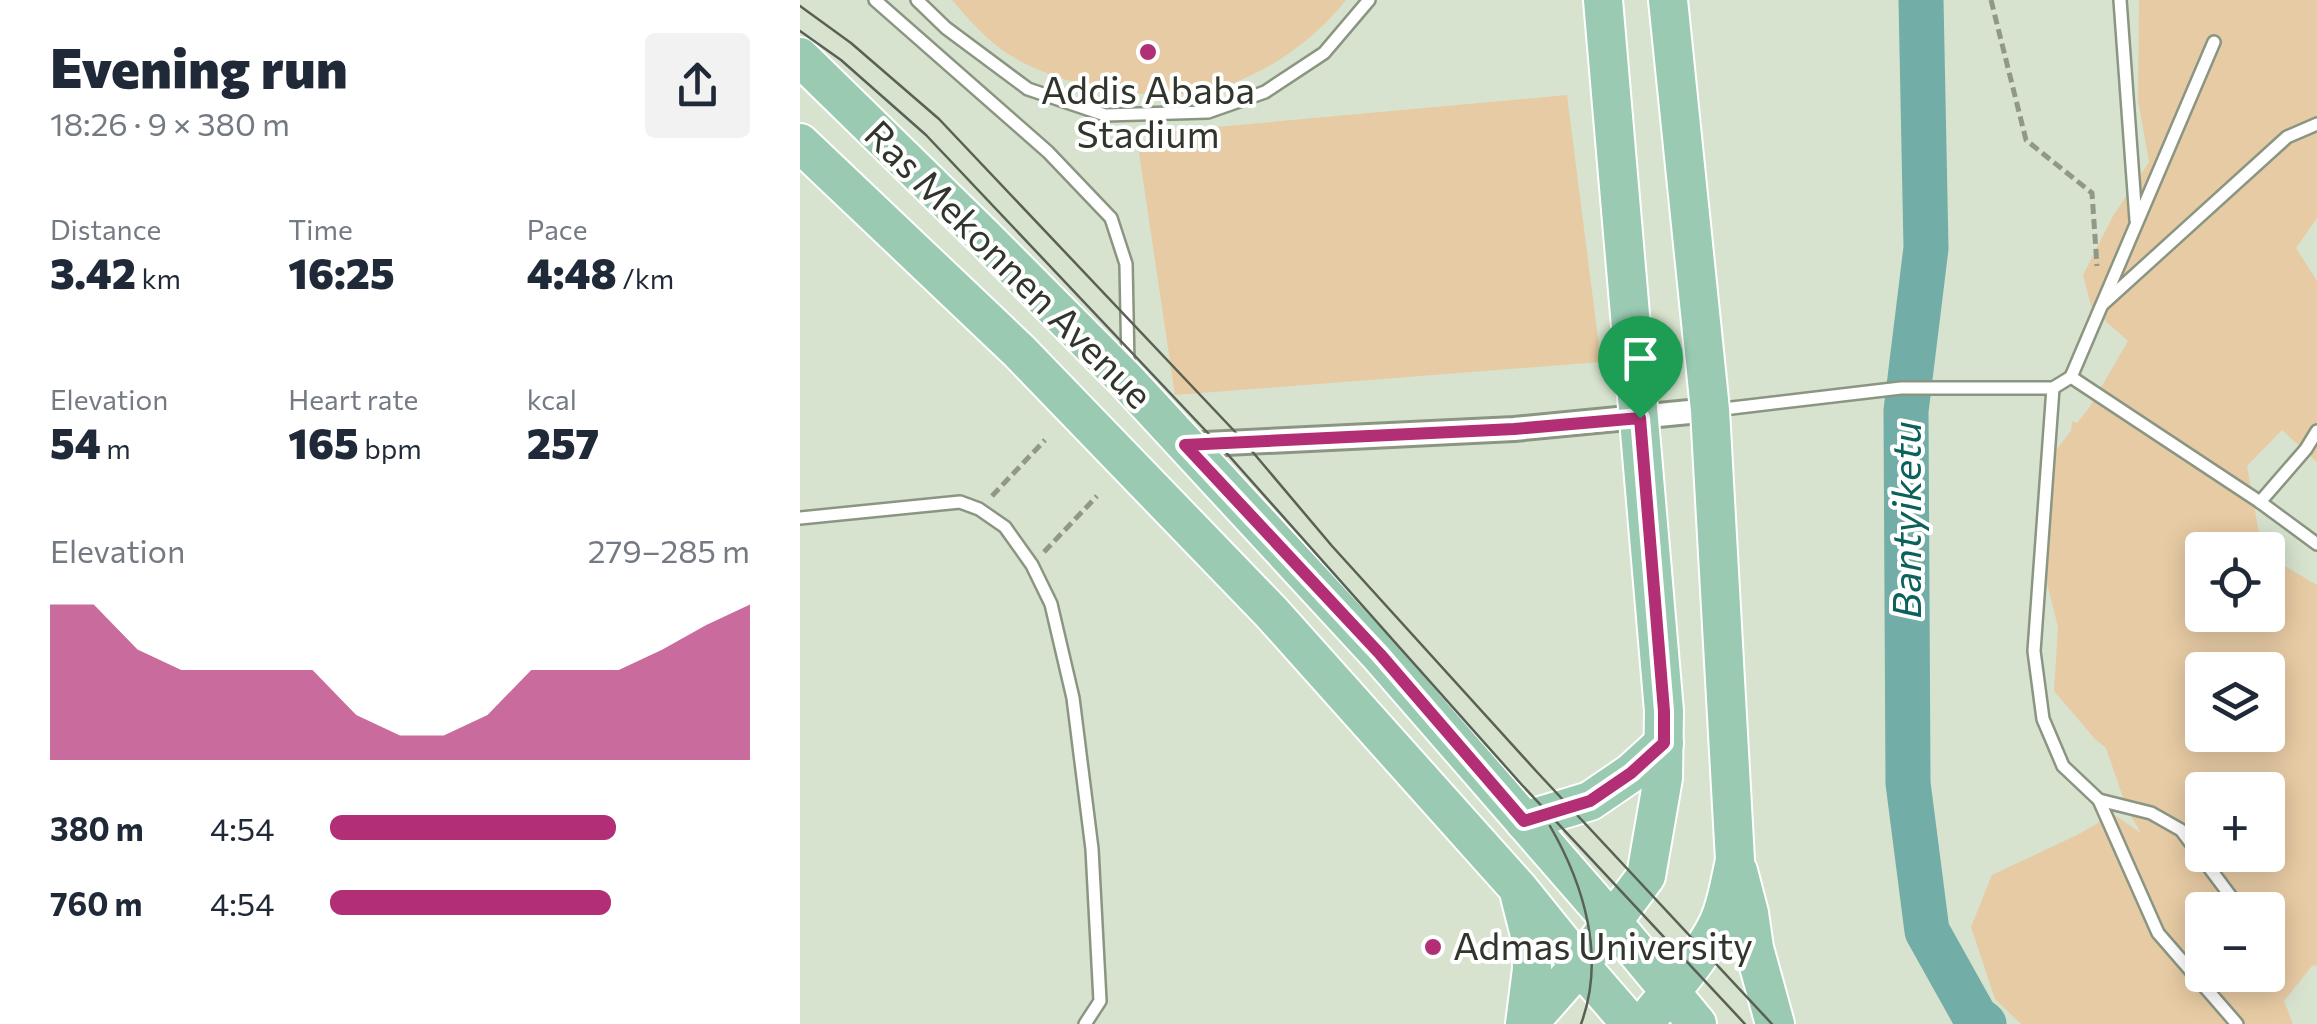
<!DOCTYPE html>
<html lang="en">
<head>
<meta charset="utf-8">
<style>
	:root { --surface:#fff; --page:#f2f2f3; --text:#1f2937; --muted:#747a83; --accent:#b32f75 }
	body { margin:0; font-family:Commissioner,sans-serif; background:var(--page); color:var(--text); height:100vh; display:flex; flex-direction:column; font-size:38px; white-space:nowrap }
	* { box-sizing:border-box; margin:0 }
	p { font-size:32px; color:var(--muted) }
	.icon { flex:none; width:55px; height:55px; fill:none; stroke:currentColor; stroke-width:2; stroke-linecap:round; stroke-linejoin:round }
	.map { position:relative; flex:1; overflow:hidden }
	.panel { display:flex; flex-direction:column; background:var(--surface); width:800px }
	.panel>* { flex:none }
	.fabs { position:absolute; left:1385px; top:532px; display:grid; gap:20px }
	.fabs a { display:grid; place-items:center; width:100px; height:100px; border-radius:10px; background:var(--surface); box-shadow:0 5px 25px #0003; font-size:50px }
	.pin { position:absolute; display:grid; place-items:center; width:85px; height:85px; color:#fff; margin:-102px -42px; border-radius:50% 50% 50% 0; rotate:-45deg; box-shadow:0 0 10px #0007 }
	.pin .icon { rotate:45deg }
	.round { display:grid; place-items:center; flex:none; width:105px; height:105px; border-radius:10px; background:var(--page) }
	.summary { display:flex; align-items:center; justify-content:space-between; height:170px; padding:0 50px }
	h1 { font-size:55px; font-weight:800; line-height:75px }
	.figures { display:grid; grid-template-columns:repeat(3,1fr); gap:15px; height:170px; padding:10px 50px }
	.figures div { display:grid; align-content:center }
	.figures b { font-size:42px; font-weight:800 }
	.figures small { font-size:28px; font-weight:400 }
	.figures p { font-size:28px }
	.chart { height:280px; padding:20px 50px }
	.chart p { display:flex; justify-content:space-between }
	.chart svg { width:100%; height:180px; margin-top:10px; fill:var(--accent); opacity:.7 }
	ul { padding:0 50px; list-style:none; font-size:32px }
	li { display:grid; grid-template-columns:160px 120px 1fr; align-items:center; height:75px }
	li i { height:25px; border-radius:12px; background:var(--accent) }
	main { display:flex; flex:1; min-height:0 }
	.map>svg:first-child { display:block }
</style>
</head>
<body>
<main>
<section class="panel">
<div class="summary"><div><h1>Evening run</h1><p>18:26 · 9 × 380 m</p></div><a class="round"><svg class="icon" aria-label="share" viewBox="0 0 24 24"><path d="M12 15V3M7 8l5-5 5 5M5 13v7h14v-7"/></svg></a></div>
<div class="figures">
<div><p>Distance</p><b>3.42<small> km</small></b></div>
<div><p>Time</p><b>16:25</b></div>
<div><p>Pace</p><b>4:48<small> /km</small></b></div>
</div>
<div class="figures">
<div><p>Elevation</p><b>54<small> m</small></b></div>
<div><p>Heart rate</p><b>165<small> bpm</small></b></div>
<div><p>kcal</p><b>257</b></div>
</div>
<div class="chart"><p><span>Elevation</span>279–285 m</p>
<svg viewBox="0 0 160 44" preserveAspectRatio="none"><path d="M0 44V6L10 6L20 17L30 22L40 22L50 22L60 22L70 33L80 38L90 38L100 33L110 22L120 22L130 22L140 17L150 11L160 6V44z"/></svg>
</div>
<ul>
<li><b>380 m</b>4:54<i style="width:68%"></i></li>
<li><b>760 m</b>4:54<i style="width:67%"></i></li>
</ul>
</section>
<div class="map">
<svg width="1517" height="1024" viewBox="0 0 1517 1024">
	<rect width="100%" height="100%" fill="#d7e3ce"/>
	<g fill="#e7cba4" fill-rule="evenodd">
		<path d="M152,0h394c-31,40 -82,76 -132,89 -57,15 -150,-1 -201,-32 -24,-14 -43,-36 -61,-57z"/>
		<path d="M1339,0h178v218l-21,30 21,33v181l-35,-32 -35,36 15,84h-60v65h66v-59l49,29v380l-5,1 -28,35 9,23h-272l-26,-25 -24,-72 21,-52 87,-41 34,-20 28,19 -14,-24 -21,-61 -11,-9 -41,-48 4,-64 -23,-92 12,-73 24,-31 1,-10 5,2 12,-15 39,-67 -36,-32 -9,-34 30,-59 36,-54 -11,-62zM1402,670h66v65h-66zM1402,790h66v65h-66zM1402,910h66v65h-66z"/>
		<path d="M767,95l34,267 -426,33 -36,-242 11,-20z"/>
	</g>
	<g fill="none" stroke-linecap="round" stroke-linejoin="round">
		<path stroke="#72ada7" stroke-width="45" d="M1121,0l5,248 -20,163 2,372 19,148 48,86 9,7"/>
		<g stroke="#8b9682" stroke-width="16">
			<g id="service">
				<path d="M75,0l173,152 63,66 15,46 2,102"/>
				<path d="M117,0l29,28 82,61 77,26 103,-3 57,-20 59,-39 45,-53"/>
				<path d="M1320,0l16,220"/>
				<path d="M1303,304l184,-167 30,-13"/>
				<path d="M1271,377l143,-335"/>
				<path d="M1253,388l-19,263 9,68 20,47 36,34 52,13 30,17 60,80"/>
				<path d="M915,410l186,-22h152l18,-11 189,125 57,42"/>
				<path d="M1460,502l46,-53 11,-18"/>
				<path d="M0,518l160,-16 19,7 26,18 27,38 19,39 22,94 19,151 8,152 -15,23"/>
				<path d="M1299,800l59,133 79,91"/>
				<path d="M1468,946l5,7"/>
			</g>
		</g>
		<g stroke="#8b9682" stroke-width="28">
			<path id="minor" d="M385,445l329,-16 196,-19"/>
		</g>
		<g stroke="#fff" stroke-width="42">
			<g id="primary">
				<path d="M0,57l183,179 144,145 252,273 234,269 84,101"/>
				<path d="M0,143l219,208 252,261 247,276 62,77 51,59"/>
				<path d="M724,821l66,-20 41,-28 33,-30"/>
				<path d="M938,871l11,42 5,35 21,76"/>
				<path d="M720,896l11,43 1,30 -7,55"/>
				<path d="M854,1011c21,-24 58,-67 68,-97 6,-17 9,-36 13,-54l-25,-450 -42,-410"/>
				<path d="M728,1024l52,-59 66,-89 17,-98 1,-67 -61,-711"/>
			</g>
		</g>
		<g stroke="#909989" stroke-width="5" stroke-dasharray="10 5" stroke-linecap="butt">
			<path d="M1191,0l35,140 66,53 5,73"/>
			<path d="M192,496l53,-56"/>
			<path d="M244,552l53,-56"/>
		</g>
		<use href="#service" stroke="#fff" stroke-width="11"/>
		<use href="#minor" stroke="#fff" stroke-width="22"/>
		<use href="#primary" stroke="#9acbb2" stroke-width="38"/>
		<g stroke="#596054" stroke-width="2.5">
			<path d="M0,6l51,37 88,76 301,318 92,109 205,226 235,252"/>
			<path d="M0,31l41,29 85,75 297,314 299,336 223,239"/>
			<path d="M750,826c34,59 56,131 31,198"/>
		</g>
	</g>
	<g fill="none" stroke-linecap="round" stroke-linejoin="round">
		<g stroke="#fff" stroke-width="20">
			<path id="route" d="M840,418l24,293v32l-33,30 -41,28 -66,20 -144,-167 -195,-209 329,-16z"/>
		</g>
		<use href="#route" stroke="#b32f75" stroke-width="12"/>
	</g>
	<g fill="#b32f75" stroke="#fff" stroke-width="4">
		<circle cx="348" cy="52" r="10"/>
		<circle cx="633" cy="947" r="10"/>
	</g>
	<g text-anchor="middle" stroke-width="8" stroke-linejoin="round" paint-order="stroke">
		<g font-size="38" fill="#31362d" stroke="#fff">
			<text x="348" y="104">Addis Ababa<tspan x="348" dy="44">Stadium</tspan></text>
			<text x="653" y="960" text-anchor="start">Admas University</text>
		</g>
		<g font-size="38" fill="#31362d" stroke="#fff">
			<text transform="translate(208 265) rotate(45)" y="13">Ras Mekonnen Avenue</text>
		</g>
		<g font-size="40" font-style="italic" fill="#0d615b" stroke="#fff">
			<text transform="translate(1107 520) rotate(-90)" y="14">Bantyiketu</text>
		</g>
	</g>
</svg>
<div class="fabs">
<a><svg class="icon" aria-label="locate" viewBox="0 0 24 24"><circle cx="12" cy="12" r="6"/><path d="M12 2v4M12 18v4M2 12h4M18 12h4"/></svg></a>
<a><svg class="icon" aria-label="layers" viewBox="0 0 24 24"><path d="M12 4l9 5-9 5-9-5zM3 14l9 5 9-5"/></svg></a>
<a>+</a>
<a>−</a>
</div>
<div class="pin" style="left:840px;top:418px;background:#1e9e55"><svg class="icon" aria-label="arrive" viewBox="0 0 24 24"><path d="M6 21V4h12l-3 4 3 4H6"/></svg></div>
</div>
</main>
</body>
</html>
